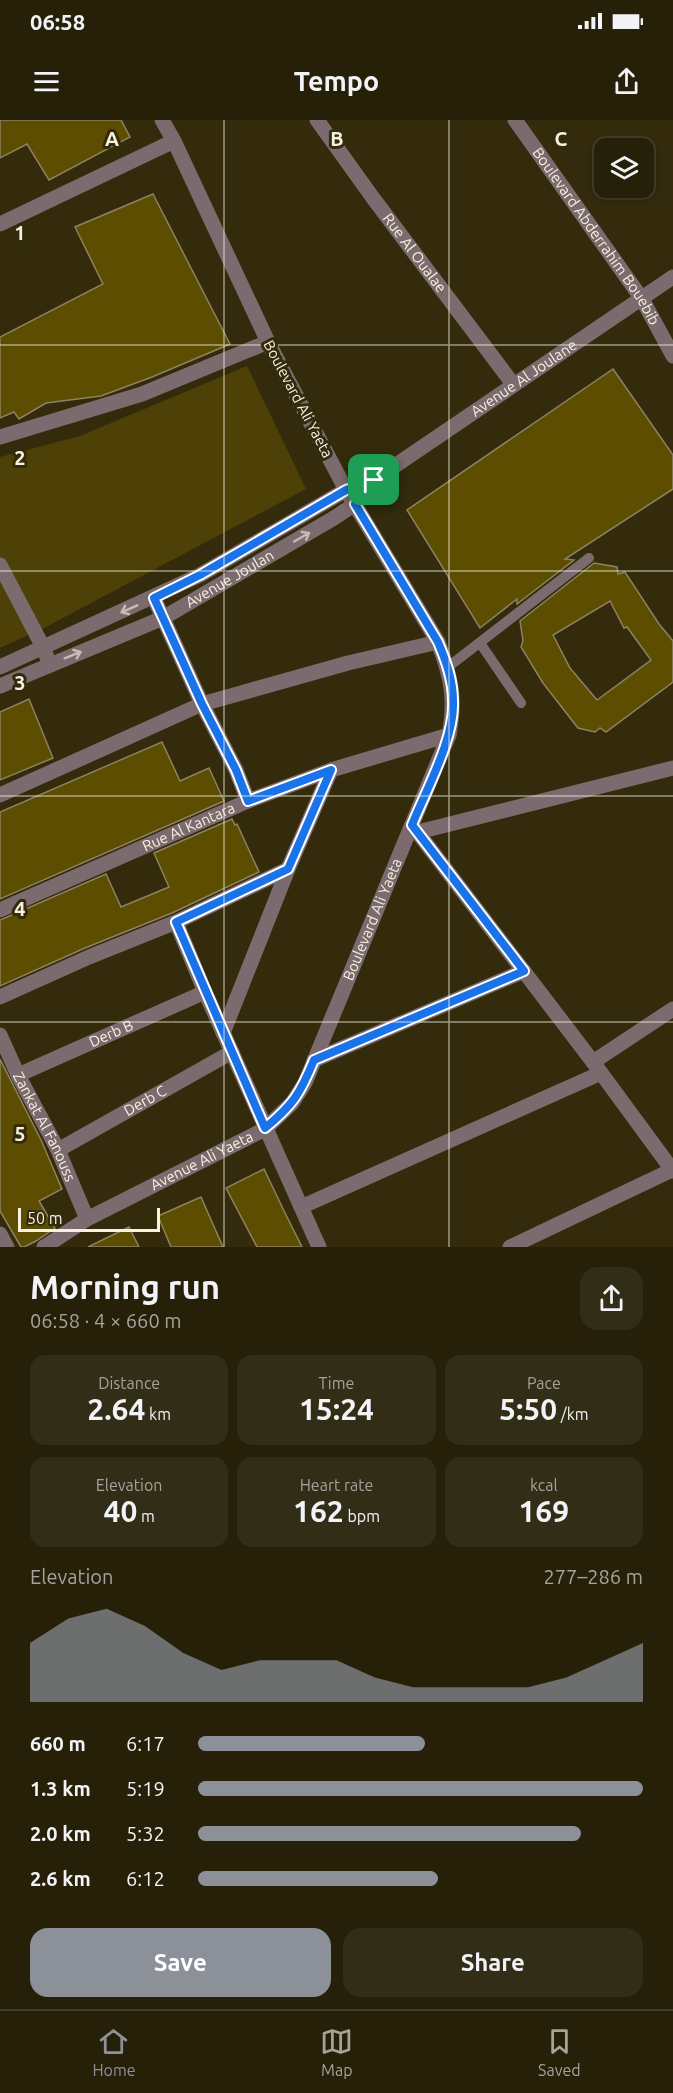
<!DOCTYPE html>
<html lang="en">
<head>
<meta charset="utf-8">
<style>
	:root { --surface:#262009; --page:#322d17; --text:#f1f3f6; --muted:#a4a39c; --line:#423e2a; --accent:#8c9099 }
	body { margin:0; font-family:Ubuntu,sans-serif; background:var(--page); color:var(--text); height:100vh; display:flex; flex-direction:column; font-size:22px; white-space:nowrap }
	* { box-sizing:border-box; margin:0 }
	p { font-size:20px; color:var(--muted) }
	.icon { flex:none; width:33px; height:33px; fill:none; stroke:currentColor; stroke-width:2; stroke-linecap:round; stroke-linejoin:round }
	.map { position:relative; height:1127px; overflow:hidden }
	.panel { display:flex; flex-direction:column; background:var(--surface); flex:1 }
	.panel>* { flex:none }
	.fabs { position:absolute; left:594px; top:18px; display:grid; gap:12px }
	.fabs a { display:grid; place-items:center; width:60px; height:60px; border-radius:12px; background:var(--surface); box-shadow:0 3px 9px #0003,0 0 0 2px var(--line); font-size:30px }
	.scale { position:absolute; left:18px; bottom:15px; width:142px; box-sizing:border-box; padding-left:6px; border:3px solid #f6f2e0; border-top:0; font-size:16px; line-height:21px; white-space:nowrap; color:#f6f2e0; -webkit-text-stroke:4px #332b0c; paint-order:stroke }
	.pin { position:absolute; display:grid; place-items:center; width:51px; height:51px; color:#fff; margin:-26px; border-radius:12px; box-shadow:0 3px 9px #0006 }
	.round { display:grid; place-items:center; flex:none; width:63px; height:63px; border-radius:18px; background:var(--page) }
	.head { display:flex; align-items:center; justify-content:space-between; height:102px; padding:0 30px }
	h1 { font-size:33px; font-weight:700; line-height:45px }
	.stats { display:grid; grid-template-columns:repeat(3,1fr); gap:9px; height:102px; padding:6px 30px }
	.stats div { display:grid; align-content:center; border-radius:15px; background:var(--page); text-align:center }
	.stats b { font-size:30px; font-weight:700 }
	.stats small { font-size:16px; font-weight:400 }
	.stats p { font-size:16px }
	.chart { height:168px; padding:12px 30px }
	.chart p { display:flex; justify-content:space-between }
	.chart svg { width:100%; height:108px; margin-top:6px; fill:var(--accent); opacity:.7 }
	.primary-button { display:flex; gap:12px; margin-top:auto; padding:12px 30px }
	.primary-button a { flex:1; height:69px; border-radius:18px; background:var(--accent); color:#fff; font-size:24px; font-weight:700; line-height:69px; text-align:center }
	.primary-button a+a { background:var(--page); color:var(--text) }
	ul { padding:0 30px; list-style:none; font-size:20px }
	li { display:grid; grid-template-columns:96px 72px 1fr; align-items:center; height:45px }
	li i { height:15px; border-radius:8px; background:var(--accent) }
	.status { display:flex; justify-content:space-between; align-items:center; height:42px; padding:0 30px; background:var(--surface); direction:ltr }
	.status svg { height:16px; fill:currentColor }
	header { display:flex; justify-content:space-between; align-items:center; height:78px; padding:0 30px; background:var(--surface); font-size:27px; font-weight:700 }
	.tab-bar { display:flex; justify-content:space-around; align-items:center; height:84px; border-top:2px solid var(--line); background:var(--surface); font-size:16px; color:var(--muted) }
	.tab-bar a { display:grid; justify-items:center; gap:3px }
	.tab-bar .on { color:var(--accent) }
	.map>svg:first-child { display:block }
</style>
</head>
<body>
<div class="status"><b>06:58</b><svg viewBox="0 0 49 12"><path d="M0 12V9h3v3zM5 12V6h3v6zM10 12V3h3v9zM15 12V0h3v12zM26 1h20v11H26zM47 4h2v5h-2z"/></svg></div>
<header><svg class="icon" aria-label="menu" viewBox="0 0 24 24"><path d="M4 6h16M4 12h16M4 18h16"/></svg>Tempo<svg class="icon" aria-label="share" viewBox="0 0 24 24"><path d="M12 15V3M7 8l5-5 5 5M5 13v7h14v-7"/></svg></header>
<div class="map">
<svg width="673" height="1127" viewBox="0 0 673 1127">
	<rect width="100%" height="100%" fill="#332b0c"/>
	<path fill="#4d4108" d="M247,246l59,123 -260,138 -46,21v-191l80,-21z"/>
	<g fill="#5c4d00" stroke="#8b8361" stroke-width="1.5" fill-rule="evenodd">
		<path d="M0,0h121l9,17 -81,43 -22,-36 -27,14z"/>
		<path d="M153,74l77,150 -78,33 -51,19 -55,7 -27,16 -5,-7 -14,6v-81l103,-53 -28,-57z"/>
		<path d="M613,249l60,86v34l-108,70 9,1 -57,44v-5l-37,29 -73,-118z"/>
		<path d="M594,443l23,4 1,7 7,-2 34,52 14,17v41l-67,50 -6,-4 -5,4 -17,-4 -35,-45 -22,-36 2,-6 -3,-20zM610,481l14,27 3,-1 24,33 -54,40 -27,-32 -17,-33z"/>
		<path d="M29,579l24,59 -53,22v-68z"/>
		<path d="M162,622l18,39 29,-13 15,33 -224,98v-87z"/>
		<path d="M232,699l3,6 2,-1 22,48 -87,41 -87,35 -85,38v-66l106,-46 15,33 48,-20 -15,-34z"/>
		<path d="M0,939l41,81 21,49 -23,12 16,27 -19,13 -12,6h-3l-21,-36z"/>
		<path d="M264,1049l22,46 16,32h-45l-31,-59z"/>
		<path d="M201,1077l22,50h-52l-13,-31z"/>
		<path d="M129,1107l10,20h-51z"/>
	</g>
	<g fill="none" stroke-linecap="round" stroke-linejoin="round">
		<g stroke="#7c6b6e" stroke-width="10">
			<path d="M480,523l41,60"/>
			<path d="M448,547l141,-109"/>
		</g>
		<g stroke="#7c6b6e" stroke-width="15">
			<path id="s1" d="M317,0l56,78 140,186"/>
			<path id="s2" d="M515,0l127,179 31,57"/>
			<path d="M0,104l174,-83"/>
			<path d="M0,317l142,-43 126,-52"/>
			<path d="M0,445l43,82 7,18"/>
			<path d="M154,478l48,106 34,66 12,31"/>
			<path d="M0,675l202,-91 146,-41 90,-21"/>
			<path d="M412,705l181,237 80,109"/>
			<path d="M418,712l255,-64"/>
			<path id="s3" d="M0,790l248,-109 83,-31 118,-35"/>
			<path d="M176,802l29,70 114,255"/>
			<path d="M0,877l89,-40 87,-35 112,-53"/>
			<path d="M223,913l65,-164 43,-99"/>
			<path id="s4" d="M0,915l18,40 40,75 29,69"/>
			<path d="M314,940l210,-89"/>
			<path d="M593,942l80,-53"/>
			<path id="s5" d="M18,955l187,-83"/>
			<path id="s6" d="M58,1030l174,-98"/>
			<path d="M301,1087l300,-134"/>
			<path d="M0,1114l7,13"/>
			<path id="s7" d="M44,1127l43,-28 178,-90 27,-26 13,-20 144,-348c7,-36 2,-59 -11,-93l-92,-152 -78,-148 -94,-201 -12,-21"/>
			<path d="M510,1127l162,-77"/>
		</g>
		<g stroke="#7c6b6e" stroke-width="15">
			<path id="s8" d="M0,547l200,-92 146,-85 28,-10 299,-203"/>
			<path id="s9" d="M0,566l163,-68 171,-100 21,-14 18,-23"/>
		</g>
	</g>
	<defs><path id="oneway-shaft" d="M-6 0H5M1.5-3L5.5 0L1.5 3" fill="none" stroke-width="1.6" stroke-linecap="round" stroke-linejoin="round" transform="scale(1.5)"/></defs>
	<g stroke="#c5bcb2">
		<use href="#oneway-shaft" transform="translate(302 417) rotate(-30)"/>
		<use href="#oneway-shaft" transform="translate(129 489) rotate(156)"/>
		<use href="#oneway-shaft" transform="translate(73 535) rotate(-22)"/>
	</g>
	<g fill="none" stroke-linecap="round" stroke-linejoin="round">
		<g stroke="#fff" stroke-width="12">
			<path id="route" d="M374,360l-19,24 83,138c8,19 15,38 15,59 2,37 -27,89 -41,124l112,146 -210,89c-14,34 -21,45 -49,68l-89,-206 112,-53 43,-99 -83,31 -12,-31 -34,-66 -48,-106 46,-23 146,-85z"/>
		</g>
		<use href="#route" stroke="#1a73e8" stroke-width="8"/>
	</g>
	<path fill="none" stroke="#f6f2e0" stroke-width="1.5" stroke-opacity="0.55" d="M224,0v1127M449,0v1127M0,225h673M0,451h673M0,676h673M0,902h673"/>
	<g text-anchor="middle" stroke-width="6" stroke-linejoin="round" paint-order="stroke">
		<g font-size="15" fill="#f6f2e0" stroke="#332b0c">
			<text dy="5" stroke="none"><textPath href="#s2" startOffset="142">Boulevard Abderrahim Bouebib</textPath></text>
			<text dy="5" stroke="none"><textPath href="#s1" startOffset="165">Rue Al Oualae</textPath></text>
			<text dy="5" stroke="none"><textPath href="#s8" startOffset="600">Avenue Al Joulane</textPath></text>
			<text transform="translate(298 279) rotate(62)" y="5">Boulevard Ali Yaeta</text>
			<text dy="5" stroke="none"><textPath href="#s9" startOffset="254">Avenue Joulan</textPath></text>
			<text dy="5" stroke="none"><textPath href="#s3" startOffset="206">Rue Al Kantara</textPath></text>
			<text dy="5" stroke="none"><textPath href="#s7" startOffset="489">Boulevard Ali Yaeta</textPath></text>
			<text dy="5" stroke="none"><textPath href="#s5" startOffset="102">Derb B</textPath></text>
			<text dy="5" stroke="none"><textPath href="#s6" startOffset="100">Derb C</textPath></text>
			<text dy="5" stroke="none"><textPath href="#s4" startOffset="102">Zankat Al Fanouss</textPath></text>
			<text dy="5" stroke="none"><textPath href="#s7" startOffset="180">Avenue Ali Yaeta</textPath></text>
		</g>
	</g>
	<g font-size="20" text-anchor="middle" font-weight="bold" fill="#f6f2e0" stroke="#332b0c" stroke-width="6" stroke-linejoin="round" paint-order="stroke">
		<text x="112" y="26">A</text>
		<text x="337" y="26">B</text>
		<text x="561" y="26">C</text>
		<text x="20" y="120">1</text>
		<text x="20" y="345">2</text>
		<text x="20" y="570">3</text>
		<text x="20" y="796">4</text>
		<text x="20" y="1021">5</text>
	</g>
</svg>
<div class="fabs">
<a><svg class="icon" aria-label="layers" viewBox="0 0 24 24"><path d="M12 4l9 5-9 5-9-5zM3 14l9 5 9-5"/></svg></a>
</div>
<div class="scale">50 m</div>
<div class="pin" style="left:374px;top:360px;background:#1e9e55"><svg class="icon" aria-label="arrive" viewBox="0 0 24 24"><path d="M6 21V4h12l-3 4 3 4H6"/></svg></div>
</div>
<section class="panel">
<div class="head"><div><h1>Morning run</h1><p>06:58 · 4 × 660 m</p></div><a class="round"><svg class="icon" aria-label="share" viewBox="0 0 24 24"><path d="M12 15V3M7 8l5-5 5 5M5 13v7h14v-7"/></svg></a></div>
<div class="stats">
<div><p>Distance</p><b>2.64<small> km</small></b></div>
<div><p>Time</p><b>15:24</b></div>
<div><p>Pace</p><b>5:50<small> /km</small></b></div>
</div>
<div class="stats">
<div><p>Elevation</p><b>40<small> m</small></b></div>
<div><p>Heart rate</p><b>162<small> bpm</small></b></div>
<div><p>kcal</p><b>169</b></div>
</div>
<div class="chart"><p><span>Elevation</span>277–286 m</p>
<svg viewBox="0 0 160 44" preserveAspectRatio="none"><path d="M0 44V20L10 10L20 6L30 13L40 24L50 31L60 27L70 27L80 27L90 34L100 38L110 38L120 38L130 38L140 34L150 27L160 20V44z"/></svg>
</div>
<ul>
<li><b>660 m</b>6:17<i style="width:51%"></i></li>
<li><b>1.3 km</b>5:19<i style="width:100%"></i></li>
<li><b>2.0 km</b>5:32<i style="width:86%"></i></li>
<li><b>2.6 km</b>6:12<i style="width:54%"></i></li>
</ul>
<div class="primary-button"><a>Save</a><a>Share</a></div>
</section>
<nav class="tab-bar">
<a class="on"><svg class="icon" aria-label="home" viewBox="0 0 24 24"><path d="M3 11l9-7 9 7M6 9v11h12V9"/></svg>Home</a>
<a><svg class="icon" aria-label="map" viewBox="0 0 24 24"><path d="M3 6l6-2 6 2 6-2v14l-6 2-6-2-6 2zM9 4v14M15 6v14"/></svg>Map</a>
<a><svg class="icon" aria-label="saved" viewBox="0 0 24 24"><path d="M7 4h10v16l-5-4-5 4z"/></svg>Saved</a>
</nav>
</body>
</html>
